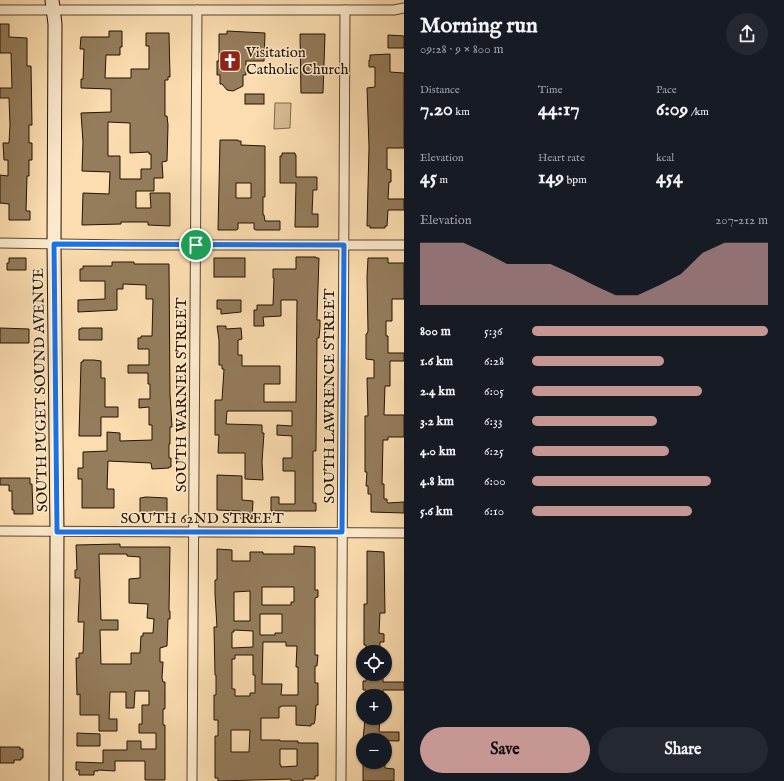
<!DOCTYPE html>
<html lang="en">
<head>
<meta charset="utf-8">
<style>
	:root { --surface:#171b24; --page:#242831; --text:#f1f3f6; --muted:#9ea1a6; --accent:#c59692 }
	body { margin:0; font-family:"IM FELL English",serif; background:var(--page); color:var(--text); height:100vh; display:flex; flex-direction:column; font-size:15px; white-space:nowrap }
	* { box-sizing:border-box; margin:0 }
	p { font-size:13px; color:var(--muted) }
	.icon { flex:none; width:22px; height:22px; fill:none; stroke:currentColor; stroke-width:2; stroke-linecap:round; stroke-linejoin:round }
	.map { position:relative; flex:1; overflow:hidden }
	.drawer { display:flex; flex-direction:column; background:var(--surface); width:380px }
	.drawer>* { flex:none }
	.tools { position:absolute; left:356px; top:645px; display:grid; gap:8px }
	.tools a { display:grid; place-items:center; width:36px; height:36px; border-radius:50%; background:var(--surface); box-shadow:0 1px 3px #0004; font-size:20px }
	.pin { position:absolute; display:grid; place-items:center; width:34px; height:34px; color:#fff; margin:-17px; border:2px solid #fff; border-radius:50%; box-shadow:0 1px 4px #0007 }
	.round { display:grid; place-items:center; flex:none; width:42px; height:42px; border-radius:21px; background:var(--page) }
	.headline { display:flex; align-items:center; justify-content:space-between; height:68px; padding:0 16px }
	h1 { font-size:22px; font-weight:700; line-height:30px }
	.stats { display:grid; grid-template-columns:repeat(3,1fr); gap:6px; height:68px; padding:4px 16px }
	.stats div { display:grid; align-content:center }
	.stats b { font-size:20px; font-weight:700 }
	.stats small { font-size:11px; font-weight:400 }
	.stats p { font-size:11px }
	.chart { height:112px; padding:8px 16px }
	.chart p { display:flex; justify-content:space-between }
	.chart svg { width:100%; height:72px; margin-top:4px; fill:var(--accent); opacity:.7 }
	.button { display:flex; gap:8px; margin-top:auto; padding:8px 16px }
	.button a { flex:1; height:46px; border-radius:24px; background:var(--accent); color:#111; font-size:16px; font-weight:700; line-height:46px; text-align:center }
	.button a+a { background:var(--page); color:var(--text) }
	ul { padding:0 16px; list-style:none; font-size:13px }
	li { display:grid; grid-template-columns:64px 48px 1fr; align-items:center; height:30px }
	li i { height:10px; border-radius:5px; background:var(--accent) }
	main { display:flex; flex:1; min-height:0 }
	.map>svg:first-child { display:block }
</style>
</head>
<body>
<main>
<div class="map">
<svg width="404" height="781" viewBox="0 0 404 781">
	<rect width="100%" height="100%" fill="#fbddb0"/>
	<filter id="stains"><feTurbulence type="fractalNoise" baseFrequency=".005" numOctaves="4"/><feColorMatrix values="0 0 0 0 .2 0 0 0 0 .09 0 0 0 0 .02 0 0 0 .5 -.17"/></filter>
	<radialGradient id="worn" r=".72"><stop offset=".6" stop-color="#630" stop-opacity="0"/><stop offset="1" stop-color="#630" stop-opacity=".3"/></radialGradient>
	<path fill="#d6ba92" stroke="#7d6649" d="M275,103h16l-1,25 -16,1z"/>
	<g fill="#947c5c" stroke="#241200" fill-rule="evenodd">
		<path d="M0,24h9v13l18,1v28h4l1,59h-3v18h3v17h-3v16h-2l-1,35h4v9h-21v-16l-9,-1v-28l8,1v-16h-4l-1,-17h6l1,-18 -1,-27h-9v-10h12l-1,-35h-11z"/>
		<path d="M109,31h13v16h-2v8h-14l-1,23h26v-9h18v-23h-3v-13h23l1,44h-2v3h-3v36h2l1,9 -1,36 -5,1 1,16h-9v13h-18v17h15l-1,-15h20v33l-22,-1v-3h-27v2l-39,1 1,-32 26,1 1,-22 -28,-1 1,-29 -2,-29 30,-1v-23l-30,-1v-9h2l1,-30h-4l1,-12h28zM108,122l22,1v30l19,-1v2h2v15h-10v10h-21v-23h-12z"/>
		<path d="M227,31l38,2 -1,28h-18v14h-3v11l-10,5 -6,-1 -5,-6h-2v-9h-3v-14h2v-27h8z"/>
		<path d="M300,34h25l-2,59h-22z"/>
		<path d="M388,35l16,1v12h-16z"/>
		<path d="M390,54v18l14,1v75h-17v21l4,1v12h-2l-1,17h16v11h-16l-1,16h-2v2h-15v-2h-3l2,-79 -2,-59 8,-1v-20h-6v-7h1v-5z"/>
		<rect x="245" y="94" width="19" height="10"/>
		<path d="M220,140h18v1h3v4l24,1v51h-2v18h1l1,6h15v9h-24l-2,-1v-6h-16v6l-2,1h-18zM236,183h15v15h-15z"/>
		<path d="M282,153h13v2h1v22h21v13h-4l-1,24h6v13h-23l1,-44h-16v-27h2z"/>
		<path d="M296,257h20v1h3l-2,59v3h3v7l-1,11h-2l-1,110v3h-3v52h3v8h-45v-14h8v7h16v-33h-12v-13h9v-22l-15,-1v-10l15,1v-15h-65l-1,13 36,1v8h2l-2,29 1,18 -18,-1v-26h-27l1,-18h-4v-35h7l2,-31h-2v-4h-3v-25l-2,-14h9v3l15,-1 1,11 -4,1v15h4v11h38v18h-16v18h32l1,-102h-16v16l-18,1 1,9h-10v-16h3v-5h16l1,-27h-1v-9h23z"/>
		<path d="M9,258h17v12h-19v-7h2z"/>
		<rect x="214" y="258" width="31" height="19"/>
		<path d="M368,258h20v5h16v36h-12v22h-6v15h2v17h16v8h-14v25h-5l-1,29h20v22h-16v3h-5l-1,44h2v15h3v3l1,1 16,-1v11l-33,-1v-18h-3v-8h-2l1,-14h-2v-56h3l-1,-38h7v-18l-8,-1v-25h1l1,-3 -1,-54z"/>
		<path d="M112,262h22v2h35l1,130 2,33h-2v17h-1v14h2v9h-2v1l-17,1 -1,-6 -43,-2 -1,28h7v19h-32v-29h-4v-11h5v-16l24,-1v-19l13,1v8l32,-1v-15h-3v-18l-10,1v-9h11v-15h-2v-11h-20v-8h21v-16h-11v-11h3v-2h11l1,-37h-7v-14l-23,-1v5h-6v21l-39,2v-12l27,-1v-18h-25v-12h3v-3h29z"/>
		<path d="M217,300h24v12l-20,2v-5h-4z"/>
		<path d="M0,328l29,1v14h-29z"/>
		<path d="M81,328h21v12h-23v-11h2z"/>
		<path d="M83,360h11l7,1v17h4v29h13v10h-17v19h-22l2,-74h2z"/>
		<path d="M217,475l25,1v24l11,1 -1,18h-11l-1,-8 -23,-1z"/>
		<path d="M0,478h30v6h2l1,30h-19v-4h-2v-19h-3v-6h-9z"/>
		<path d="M146,497l21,1v15h-27v-15z"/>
		<path d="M120,544v3h50l-1,64h1v8h-2l-1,27 -7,2v14h3l-1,16 1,4h2v27h-2v16h2v55h-20v-19h-30v10l-17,-1v1h-4v4h-15v-5h-3v-8l27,1v-13h24v-9h14v8h15v-16h-17v-9h3v-19h7v-14h-14l-1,17h-8v-16h-16l-1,27h8v12h-18v-16h-19v-21l-3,1 -1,-37h3v-5h4l1,-31h-6l2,-44h-5v-8h2l-1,-25zM99,554h28v2l13,1v21l-11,1v24l19,1 -1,14 7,1 -1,14h-10v3h-2l-1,17h-9v11h-30l-1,-34h18v-10h-17z"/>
		<path d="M294,546l21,1v43h3v7l-3,1v57h3l-1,11h-2v17h3v22h-2l-1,15 -1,4h-3v2l-15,-1v-19h-15v1h-2v11h-18v22h19v1h18v2h20v33h-3v3h-12v2h-12v-2l-73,2v-3h-3v-42h3v-16h-4v-25h2v-20h-1l-1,-48h3l-2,-33v-14h2v-31l15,1v11h18v-9h13v2h31zM262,587h32v15h-3v3h-29zM250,591v30h-16v-29zM260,614h22v19h-7v2h-15zM234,630l19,1v16l-21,1v-16h2zM263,642h23v4h11l-1,21h2v28h-17l1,-11h-20zM235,655h18v20h2v18h-5v3h-15v-7h-3v-30h3zM231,730h19l-1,22h-18zM280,749h17v17l-16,1v-2h-1z"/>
		<path d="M367,551l17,1 1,61h-5l-1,20 5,1v8h-4v8l-14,-1v-4h-2v-41h3z"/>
		<path d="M366,674h13v3h4v5h21v8h-21v6h-17v-6h-3v-9h3z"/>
		<path d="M365,718h15l-1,14h20v9l-36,-1z"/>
		<path d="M77,733l23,1v12h-23z"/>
		<path d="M0,747h20v2h3v9h-2v2h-7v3h-14z"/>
		<path d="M363,762h22v6l9,1v12h-31z"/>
	</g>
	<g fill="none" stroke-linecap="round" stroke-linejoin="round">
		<g stroke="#5a452c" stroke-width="11">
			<g id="street">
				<path d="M0,10h394l10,-2"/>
				<path d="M0,243l125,2h279"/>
				<path d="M0,531l404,2"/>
				<path d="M192,781l5,-771"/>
				<path d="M341,781l4,-771"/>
			</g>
		</g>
		<g stroke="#241200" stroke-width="15">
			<path id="secondary" d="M52,0l3,24 -1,220 3,288 -1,249"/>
		</g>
		<use href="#street" stroke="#fce9cc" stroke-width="9"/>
		<use href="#secondary" stroke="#fce9cc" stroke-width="13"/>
	</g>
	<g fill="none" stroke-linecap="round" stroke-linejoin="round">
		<g stroke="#fff" stroke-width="8">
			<path id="route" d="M54,244l290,1 -2,287h-285z"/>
		</g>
		<use href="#route" stroke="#1a73e8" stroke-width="5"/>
	</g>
	<defs>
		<g id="church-square" transform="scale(1.15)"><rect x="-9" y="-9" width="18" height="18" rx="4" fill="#8f2418" stroke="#fce9cc"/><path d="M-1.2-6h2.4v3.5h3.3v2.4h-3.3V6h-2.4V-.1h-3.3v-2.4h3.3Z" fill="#fff"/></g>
	</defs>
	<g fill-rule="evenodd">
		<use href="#church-square" x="230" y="61"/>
	</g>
	<g text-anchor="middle" stroke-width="3" stroke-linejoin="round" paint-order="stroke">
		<g font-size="15" fill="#241200" stroke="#fce9cc" text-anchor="start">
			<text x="246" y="57">Visitation<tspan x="246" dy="17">Catholic Church</tspan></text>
		</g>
		<g font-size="15" fill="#241200" stroke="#fce9cc">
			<text transform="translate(40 390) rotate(-91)" y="5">SOUTH PUGET SOUND AVENUE</text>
			<text transform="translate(181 395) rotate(-90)" y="5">SOUTH WARNER STREET</text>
			<text transform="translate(329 396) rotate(-90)" y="5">SOUTH LAWRENCE STREET</text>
			<text x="202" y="523">SOUTH 62ND STREET</text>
		</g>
	</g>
	<rect width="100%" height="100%" filter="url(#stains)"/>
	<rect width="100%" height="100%" fill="url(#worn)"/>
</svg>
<div class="tools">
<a><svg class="icon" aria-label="locate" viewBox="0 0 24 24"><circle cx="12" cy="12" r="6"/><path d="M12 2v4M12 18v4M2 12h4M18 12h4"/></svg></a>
<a>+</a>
<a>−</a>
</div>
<div class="pin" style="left:196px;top:245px;background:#1e9e55"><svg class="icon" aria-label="arrive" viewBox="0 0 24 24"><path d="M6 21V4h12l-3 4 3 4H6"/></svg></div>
</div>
<section class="drawer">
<div class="headline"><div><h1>Morning run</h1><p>09:28 · 9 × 800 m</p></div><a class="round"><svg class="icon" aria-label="share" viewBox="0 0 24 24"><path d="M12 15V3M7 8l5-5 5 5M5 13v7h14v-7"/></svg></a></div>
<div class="stats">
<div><p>Distance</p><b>7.20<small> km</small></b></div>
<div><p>Time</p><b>44:17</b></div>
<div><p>Pace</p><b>6:09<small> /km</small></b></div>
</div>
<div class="stats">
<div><p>Elevation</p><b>45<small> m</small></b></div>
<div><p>Heart rate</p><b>149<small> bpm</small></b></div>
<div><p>kcal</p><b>454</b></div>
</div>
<div class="chart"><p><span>Elevation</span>207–212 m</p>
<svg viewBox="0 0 160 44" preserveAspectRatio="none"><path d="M0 44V6L10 6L20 6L30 12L40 19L50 19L60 19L70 25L80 32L90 38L100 38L110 32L120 25L130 12L140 6L150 6L160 6V44z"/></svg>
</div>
<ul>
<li><b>800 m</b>5:36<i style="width:100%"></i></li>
<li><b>1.6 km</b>6:28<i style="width:56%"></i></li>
<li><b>2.4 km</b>6:05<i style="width:72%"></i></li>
<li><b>3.2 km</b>6:33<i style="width:53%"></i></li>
<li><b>4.0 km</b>6:25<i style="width:58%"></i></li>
<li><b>4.8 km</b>6:00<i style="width:76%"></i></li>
<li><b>5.6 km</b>6:10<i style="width:68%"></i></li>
</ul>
<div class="button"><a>Save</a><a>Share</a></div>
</section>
</main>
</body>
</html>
